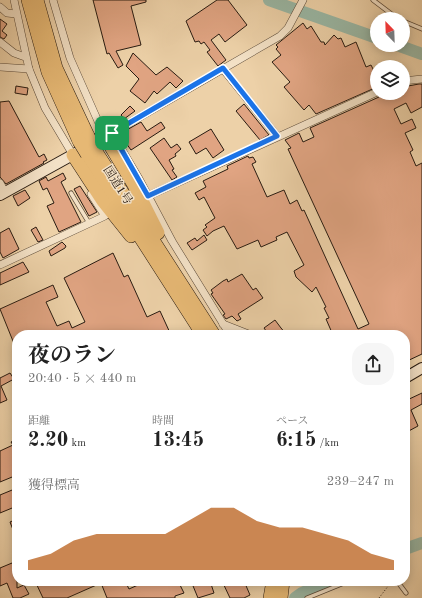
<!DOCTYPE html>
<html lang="ja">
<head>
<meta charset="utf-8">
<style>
	:root { --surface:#fff; --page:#f6f6f6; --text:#222; --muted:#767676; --accent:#b45309 }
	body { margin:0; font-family:"Old Standard TT","Noto Serif JP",serif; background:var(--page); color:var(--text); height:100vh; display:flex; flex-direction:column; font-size:15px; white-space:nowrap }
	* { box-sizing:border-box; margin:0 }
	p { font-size:13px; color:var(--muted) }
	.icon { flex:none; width:22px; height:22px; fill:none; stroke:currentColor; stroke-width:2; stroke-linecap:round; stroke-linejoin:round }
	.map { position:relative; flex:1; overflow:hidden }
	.side { position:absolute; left:12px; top:330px; width:398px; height:256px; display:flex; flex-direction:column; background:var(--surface); border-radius:16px; box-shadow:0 2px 10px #0003 }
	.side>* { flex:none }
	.needle { width:26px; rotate:337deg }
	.fabs { position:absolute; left:370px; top:12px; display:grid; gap:8px }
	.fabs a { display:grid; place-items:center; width:40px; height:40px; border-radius:50%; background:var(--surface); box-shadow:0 2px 10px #0003; font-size:20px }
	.pin { position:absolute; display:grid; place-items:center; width:34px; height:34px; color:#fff; margin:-17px; border-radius:8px; box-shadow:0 2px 6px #0006 }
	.round { display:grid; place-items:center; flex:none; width:42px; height:42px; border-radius:16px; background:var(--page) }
	.summary { display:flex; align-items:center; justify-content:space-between; height:68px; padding:0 16px }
	h1 { font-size:22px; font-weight:700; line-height:30px }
	.metrics { display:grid; grid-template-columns:repeat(3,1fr); gap:6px; height:68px; padding:4px 16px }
	.metrics div { display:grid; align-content:center }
	.metrics b { font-size:20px; font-weight:700 }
	.metrics small { font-size:11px; font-weight:400 }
	.metrics p { font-size:11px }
	.chart { height:112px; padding:8px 16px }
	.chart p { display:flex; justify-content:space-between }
	.chart svg { width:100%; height:72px; margin-top:4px; fill:var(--accent); opacity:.7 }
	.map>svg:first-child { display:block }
</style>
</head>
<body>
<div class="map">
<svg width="422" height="598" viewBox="0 0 422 598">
	<rect width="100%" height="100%" fill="#edd1a8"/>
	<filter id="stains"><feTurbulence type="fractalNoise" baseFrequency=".005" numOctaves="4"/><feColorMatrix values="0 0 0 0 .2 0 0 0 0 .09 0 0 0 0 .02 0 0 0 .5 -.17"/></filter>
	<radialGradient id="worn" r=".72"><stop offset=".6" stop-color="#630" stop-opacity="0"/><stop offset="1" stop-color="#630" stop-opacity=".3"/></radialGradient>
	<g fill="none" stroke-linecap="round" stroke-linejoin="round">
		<g stroke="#9ab7a4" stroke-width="12">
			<path d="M269,0l108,38"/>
			<path d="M397,45l25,9"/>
			<path d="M405,549l17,-6"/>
			<path d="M295,598l7,-5 27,-12"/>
		</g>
	</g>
	<g fill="#e0a482" stroke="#281b11">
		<path d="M93,0h53v2l-15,4 10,39 -25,6 7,14 -5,3 -9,-15 -2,1z"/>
		<path d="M217,0h11l19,25 -22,17 -6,-8 -8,6 15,20 -8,6 -11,-14 3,-2 -6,-8 -3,2 -2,-3 -4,1 -9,-21z"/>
		<path d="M0,19l7,5 -5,7 5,4 -3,4 -4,-2z"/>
		<path d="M303,23l4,6 4,-3 10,16h3l1,3 9,-10 4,4 3,-1 4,9 11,-5 10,25 5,-2 6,12v10l-61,27 -7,-9 -5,5 -20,-23 6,-5 -18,-20 9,-7 -5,-6 2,-2 -2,-2z"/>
		<path d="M133,53l23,22 11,-8 16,14 -7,7 -6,-6 -13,12 -3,-3 -9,12 -15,-12 9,-12 -13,-13z"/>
		<path d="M419,84h3v23l-11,6 -5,-10 -12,6 7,15 11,-5 4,9 -11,5 8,17 -3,2 6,14 6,-3v191l-17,8v-27h-72l-7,-16 3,-1 -5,-10 2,-1 -10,-20 -4,5 -16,-15 -2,-6 10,-6 -17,-33 -11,5 1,3 -16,7 -3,-7 -21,9 -13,-23 -11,5 -6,5 -4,-6 4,-3 -2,-2 10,-7 -11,-21 -5,3 -4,-7 11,-6 -3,-6 25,-12 -1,-3 21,-10 1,2 4,-1 3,5 -4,2 15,33 17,-7 6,14 7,-4 5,11 2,-1 54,119 11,-5 -81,-175 3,-1 -6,-8 14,-7 4,9 11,-5 -4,-9 69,-31 3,-4h21v-5l5,-2z"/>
		<path d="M16,86l12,2 -1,7 -12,-2z"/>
		<path d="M9,101l30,56 5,-3 3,6 -4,2 1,1 -38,21 -6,-7v-75z"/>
		<path d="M244,104l25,31 -9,5 -24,-29z"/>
		<path d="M130,106l5,5 -11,8 -3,-4z"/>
		<path d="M141,122l6,9 14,-9 4,6 -34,22 -10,-14 3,-2 -1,-2z"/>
		<path d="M211,129l13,21 -11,8 -7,-10 -10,6 -7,-12z"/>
		<path d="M164,138l7,10 6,-4 4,5 -6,5 1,2 -7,4 5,9 -2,1 5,7 -5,3 -22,-32z"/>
		<path d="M63,173l3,6 -5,3 20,40 -22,10 -12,-26 7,-3 -7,-15 -4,2 -4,-9 7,-4 2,4z"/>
		<path d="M80,186l17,26 -8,4 -15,-27z"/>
		<path d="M25,190l5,8 -12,8 -5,-10z"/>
		<path d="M36,227l7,13 -5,2 -7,-12z"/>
		<path d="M9,228l10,21 -16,9 -3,-6v-19z"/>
		<path d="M204,235l3,5 -15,10 -5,-7 8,-5 2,3z"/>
		<path d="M62,242l4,4 -1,2 -14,8 -2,-5z"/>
		<path d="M113,253l11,24 4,-2 19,42 13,-6 11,24h-154v16l-17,-42 53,-24 5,12 -12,5 11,24 12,-5 3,7 13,-6 -21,-44z"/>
		<path d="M23,262l6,10 -29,13v-12z"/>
		<path d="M242,274l11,16 3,-2 7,10 -25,16 3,5 -4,2 -5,-5 -6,3 -3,-4 2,-1 -14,-20 2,-1 -2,-3 12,-9 4,-2 1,3z"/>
		<path d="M275,320l6,8 6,7h-18l-5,-7z"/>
		<path d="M10,373l4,6 -13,7 6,14 -7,3v-25z"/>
		<path d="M422,393v11l-11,6 7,16 -13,7v-32z"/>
		<path d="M17,439v36l-17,7v-31l13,-6 -2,-3z"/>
		<path d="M17,488v18l-17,7v-18z"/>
		<path d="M17,519v21l-7,-18z"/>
		<path d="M12,563l5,10v15l7,-3 5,9 -9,4h-7l-6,-15 -7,3v-18z"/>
		<path d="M35,581h90l4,8 18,-8h31l6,12 -9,3v2h-68l-6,-15 -34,15h-24z"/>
		<path d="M191,581h19l4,12 -16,5z"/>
		<path d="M222,581h22l6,14 -6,3h-14z"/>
	</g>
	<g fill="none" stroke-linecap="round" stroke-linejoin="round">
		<g stroke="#594837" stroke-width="5">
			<g id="lane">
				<path d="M373,0l25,19"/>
				<path d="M403,21l19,8"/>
				<path d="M71,193l18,30"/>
				<path d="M397,581l9,12"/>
				<path d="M307,598l42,-17"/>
			</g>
		</g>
		<g stroke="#594837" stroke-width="8">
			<g id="street">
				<path d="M14,0l15,69 16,39 28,47"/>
				<path d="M53,0l17,58 35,79 175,-101 8,-8 15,-28"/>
				<path d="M0,7l7,6 9,1"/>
				<path d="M0,42l14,11 11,4"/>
				<path d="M0,67l29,2"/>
				<path d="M223,69l54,67"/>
				<path d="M403,81l19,-2"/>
				<path d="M112,133l26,44 34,64 58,94"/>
				<path d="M0,183l5,9"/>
				<path d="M148,196l229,-104"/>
				<path d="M0,265l105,-49 -14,-22"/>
				<path d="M223,324l28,11"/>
			</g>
		</g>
		<g stroke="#281b11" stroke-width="12">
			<g id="secondary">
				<path d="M0,195l105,-58"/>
				<path d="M405,378l17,-10"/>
			</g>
		</g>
		<g stroke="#281b11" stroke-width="14">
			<g id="highway">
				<path d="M28,0l20,72 31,69"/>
				<path d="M37,0l19,68 32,68"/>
				<path d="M105,137l29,48 24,48"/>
				<path d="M95,150l119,185"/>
				<path d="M87,154l116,181"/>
				<path d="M73,155l30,46 28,35"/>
				<path d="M270,598l3,-17"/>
				<path d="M281,598l2,-17"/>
			</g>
		</g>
		<path stroke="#281b11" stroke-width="1" stroke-dasharray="1 2" stroke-linecap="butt" d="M379,598l13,-17"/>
		<use href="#lane" stroke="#f3e1c6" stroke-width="3.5"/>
		<use href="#street" stroke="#f3e1c6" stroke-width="7"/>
		<use href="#secondary" stroke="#f3e1c6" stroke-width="10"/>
		<use href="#highway" stroke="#e6b874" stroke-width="13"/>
		<g stroke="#281b11" stroke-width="14" stroke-linecap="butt">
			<g id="highway-bridge">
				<path d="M88,136l7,14"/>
				<path d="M79,141l8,13"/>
			</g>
		</g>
		<use href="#highway-bridge" stroke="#e6b874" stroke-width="13"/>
	</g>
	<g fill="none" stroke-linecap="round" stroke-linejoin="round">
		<g stroke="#fff" stroke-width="8">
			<path id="route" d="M223,68l54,68 -129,60 -36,-63z"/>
		</g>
		<use href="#route" stroke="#1a73e8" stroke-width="5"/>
	</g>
	<g text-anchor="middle" stroke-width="3" stroke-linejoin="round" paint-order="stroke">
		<g font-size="12" fill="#281b11" stroke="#f3e1c6">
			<text transform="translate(118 185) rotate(57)" y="4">国道1号</text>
		</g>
	</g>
	<rect width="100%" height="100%" filter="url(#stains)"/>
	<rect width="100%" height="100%" fill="url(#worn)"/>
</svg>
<div class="fabs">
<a><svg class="needle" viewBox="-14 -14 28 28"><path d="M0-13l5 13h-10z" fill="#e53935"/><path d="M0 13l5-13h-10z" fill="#767676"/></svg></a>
<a><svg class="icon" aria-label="layers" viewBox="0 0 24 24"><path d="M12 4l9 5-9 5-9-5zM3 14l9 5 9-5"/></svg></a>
</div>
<div class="pin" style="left:112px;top:133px;background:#1e9e55"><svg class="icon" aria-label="arrive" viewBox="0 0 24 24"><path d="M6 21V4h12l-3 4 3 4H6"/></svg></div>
<section class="side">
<div class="summary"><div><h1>夜のラン</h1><p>20:40 · 5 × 440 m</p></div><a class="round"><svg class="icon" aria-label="share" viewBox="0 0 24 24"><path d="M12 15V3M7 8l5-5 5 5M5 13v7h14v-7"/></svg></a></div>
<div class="metrics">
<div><p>距離</p><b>2.20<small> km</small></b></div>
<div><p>時間</p><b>13:45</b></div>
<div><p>ペース</p><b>6:15<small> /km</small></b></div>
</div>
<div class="chart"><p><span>獲得標高</span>239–247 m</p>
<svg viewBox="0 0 160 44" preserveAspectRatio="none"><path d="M0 44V38L10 34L20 26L30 22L40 22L50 22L60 22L70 14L80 6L90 6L100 14L110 18L120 18L130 22L140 26L150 34L160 38V44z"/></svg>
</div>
</section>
</div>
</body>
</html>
